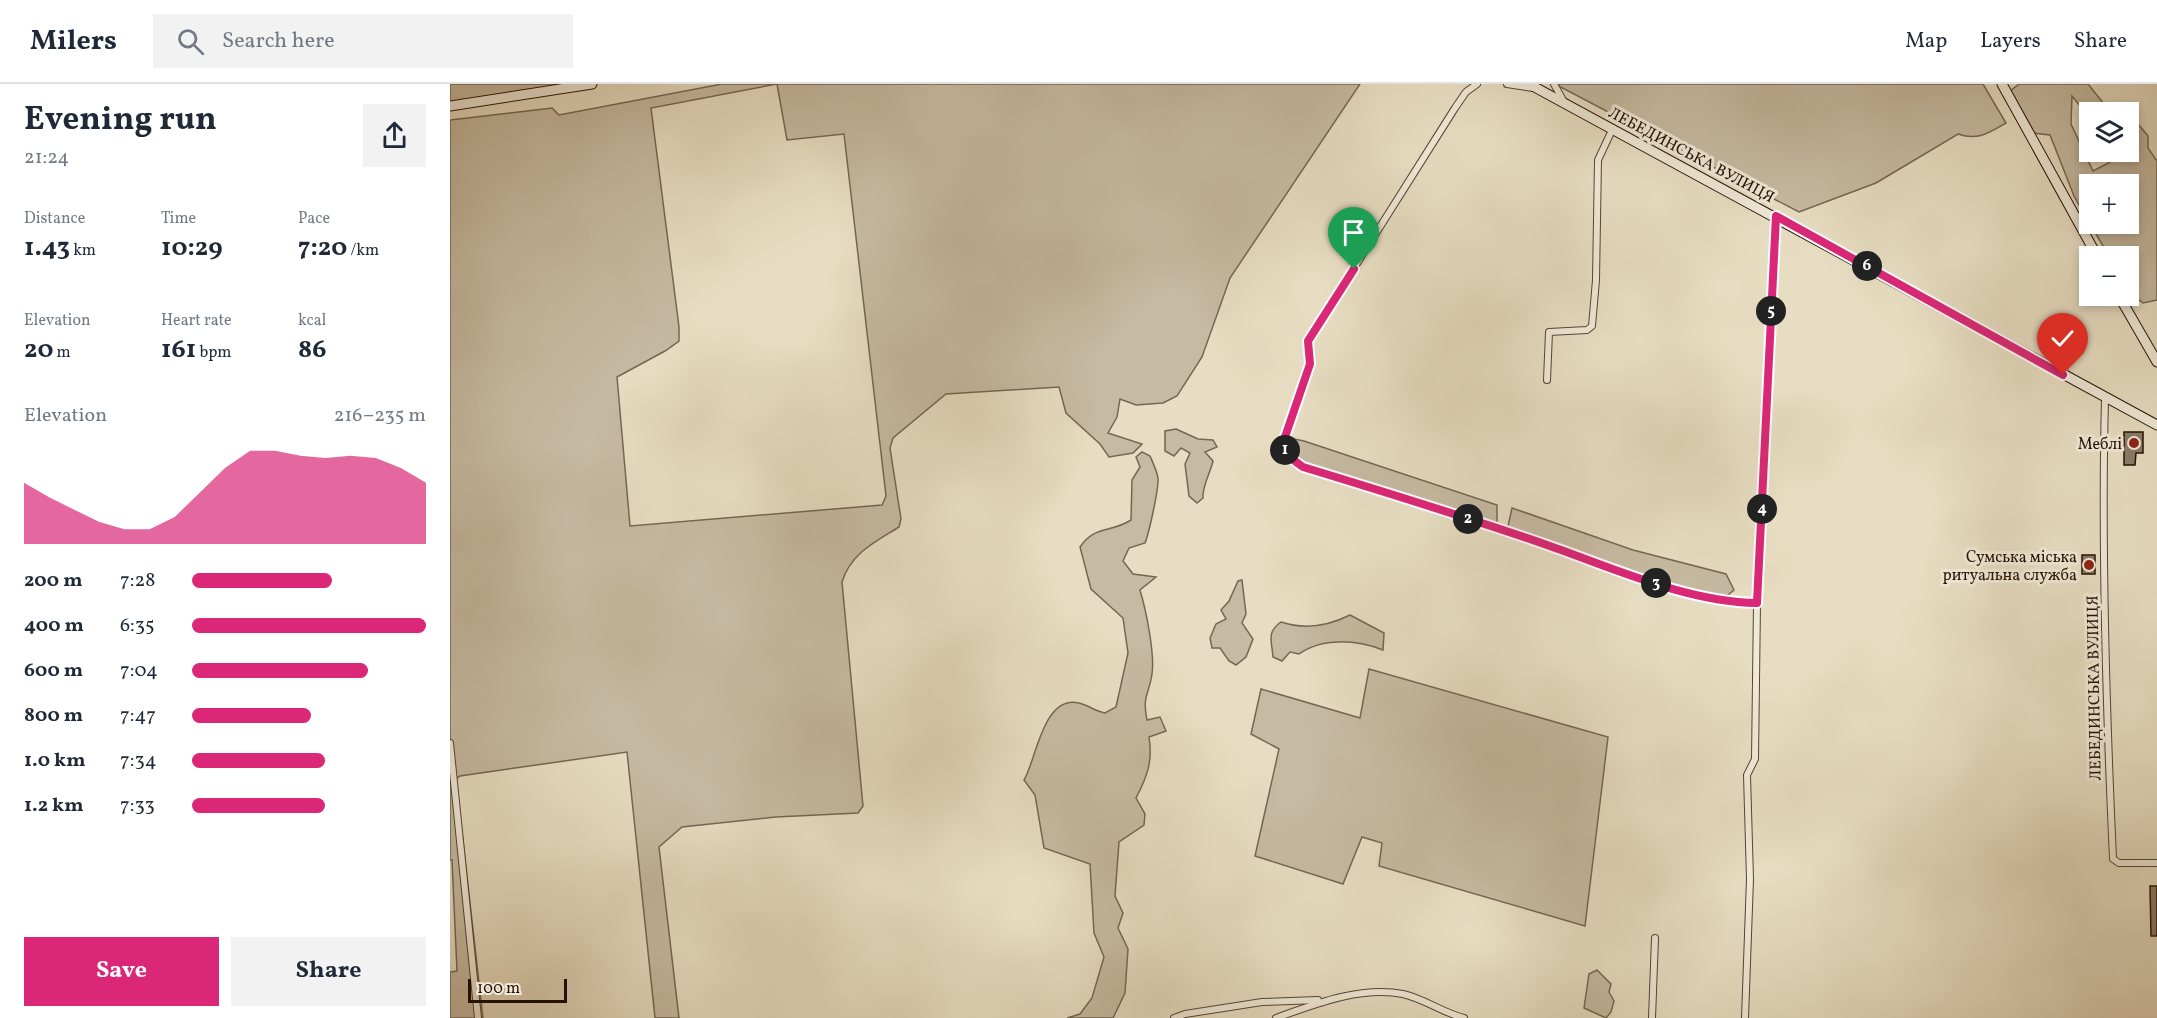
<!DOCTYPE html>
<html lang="en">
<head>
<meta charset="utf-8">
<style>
	:root { --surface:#fff; --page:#f2f2f3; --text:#1f2937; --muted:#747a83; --line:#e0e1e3; --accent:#db2777 }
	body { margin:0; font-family:Vollkorn,serif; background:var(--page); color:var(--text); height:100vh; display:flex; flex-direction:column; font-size:22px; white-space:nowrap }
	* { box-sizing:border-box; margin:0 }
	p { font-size:20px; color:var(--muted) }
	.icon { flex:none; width:33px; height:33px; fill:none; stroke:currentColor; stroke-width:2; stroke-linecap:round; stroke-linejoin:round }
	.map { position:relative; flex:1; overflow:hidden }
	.sheet { display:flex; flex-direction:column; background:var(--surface); width:450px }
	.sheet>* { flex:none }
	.fabs { position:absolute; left:1629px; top:18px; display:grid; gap:12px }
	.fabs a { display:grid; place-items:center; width:60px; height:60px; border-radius:0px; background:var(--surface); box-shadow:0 3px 9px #0003; font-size:30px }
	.scale { position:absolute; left:18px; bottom:15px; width:99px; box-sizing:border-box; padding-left:6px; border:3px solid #261105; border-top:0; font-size:16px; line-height:21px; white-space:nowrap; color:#261105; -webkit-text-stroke:4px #efe9d7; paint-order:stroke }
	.pin { position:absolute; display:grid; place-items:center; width:51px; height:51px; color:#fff; margin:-62px -26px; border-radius:50% 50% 50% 0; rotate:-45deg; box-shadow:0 0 6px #0007 }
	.pin .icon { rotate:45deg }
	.km { position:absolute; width:30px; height:30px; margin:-15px; border-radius:50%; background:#222; color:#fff; font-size:16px; line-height:30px; text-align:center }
	.round { display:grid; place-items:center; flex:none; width:63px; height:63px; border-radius:0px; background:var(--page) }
	.overview { display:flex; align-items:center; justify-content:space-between; height:102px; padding:0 24px }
	h1 { font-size:33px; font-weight:700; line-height:45px }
	.stats { display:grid; grid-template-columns:repeat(3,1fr); gap:9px; height:102px; padding:6px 24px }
	.stats div { display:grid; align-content:center }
	.stats b { font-size:26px; font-weight:700 }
	.stats small { font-size:16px; font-weight:400 }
	.stats p { font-size:16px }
	.chart { height:168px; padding:12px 24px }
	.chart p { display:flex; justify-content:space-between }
	.chart svg { width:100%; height:108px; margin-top:6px; fill:var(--accent); opacity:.7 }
	.primary-button { display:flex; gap:12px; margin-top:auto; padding:12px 24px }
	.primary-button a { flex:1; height:69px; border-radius:0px; background:var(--accent); color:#fff; font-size:24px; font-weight:700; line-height:69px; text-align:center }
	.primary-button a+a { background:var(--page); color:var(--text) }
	ul { padding:0 24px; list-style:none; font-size:20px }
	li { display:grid; grid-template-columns:96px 72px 1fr; align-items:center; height:45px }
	li i { height:15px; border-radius:8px; background:var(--accent) }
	header { display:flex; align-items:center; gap:36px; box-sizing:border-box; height:84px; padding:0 30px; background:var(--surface); border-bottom:2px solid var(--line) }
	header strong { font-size:28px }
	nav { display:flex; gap:33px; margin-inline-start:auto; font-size:21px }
	.search { width:420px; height:54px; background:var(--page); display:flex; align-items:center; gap:15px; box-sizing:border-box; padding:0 21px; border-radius:0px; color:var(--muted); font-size:22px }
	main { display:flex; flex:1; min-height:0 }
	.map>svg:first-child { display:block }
</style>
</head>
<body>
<header>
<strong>Milers</strong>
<div class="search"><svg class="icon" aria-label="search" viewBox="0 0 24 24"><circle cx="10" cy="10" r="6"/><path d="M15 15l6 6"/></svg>Search here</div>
<nav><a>Map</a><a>Layers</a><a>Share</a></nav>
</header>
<main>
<section class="sheet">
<div class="overview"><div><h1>Evening run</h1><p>21:24</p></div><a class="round"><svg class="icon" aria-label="share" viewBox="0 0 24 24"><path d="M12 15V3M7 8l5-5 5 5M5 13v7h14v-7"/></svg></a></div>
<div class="stats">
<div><p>Distance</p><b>1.43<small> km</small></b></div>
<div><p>Time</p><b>10:29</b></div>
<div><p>Pace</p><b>7:20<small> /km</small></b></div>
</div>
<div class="stats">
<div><p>Elevation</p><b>20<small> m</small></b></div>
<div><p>Heart rate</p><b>161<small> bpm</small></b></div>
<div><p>kcal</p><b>86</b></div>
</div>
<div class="chart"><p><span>Elevation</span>216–235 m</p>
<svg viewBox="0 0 160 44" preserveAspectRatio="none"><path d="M0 44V19L10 25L20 30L30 35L40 38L50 38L60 33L70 23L80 13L90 6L100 6L110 8L120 9L130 8L140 9L150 13L160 19V44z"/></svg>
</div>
<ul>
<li><b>200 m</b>7:28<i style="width:60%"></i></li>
<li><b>400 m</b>6:35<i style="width:100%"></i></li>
<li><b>600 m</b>7:04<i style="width:75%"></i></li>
<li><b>800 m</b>7:47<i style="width:51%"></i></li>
<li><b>1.0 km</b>7:34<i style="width:57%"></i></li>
<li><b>1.2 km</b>7:33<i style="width:57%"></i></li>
</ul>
<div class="primary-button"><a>Save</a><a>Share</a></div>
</section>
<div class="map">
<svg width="1707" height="934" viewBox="0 0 1707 934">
	<rect width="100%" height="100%" fill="#e7ddc2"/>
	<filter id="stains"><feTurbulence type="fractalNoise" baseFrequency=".00333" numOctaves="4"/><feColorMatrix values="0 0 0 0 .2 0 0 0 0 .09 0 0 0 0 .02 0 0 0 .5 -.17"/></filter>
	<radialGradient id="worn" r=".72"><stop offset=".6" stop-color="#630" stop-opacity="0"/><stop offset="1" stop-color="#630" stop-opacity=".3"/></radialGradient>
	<g fill="#c6baa2" stroke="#766654" stroke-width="1.5" fill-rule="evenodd">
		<path d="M0,0h142l-142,22z"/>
		<path d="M272,0h638l-130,194 -28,79 -25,39 -14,7 -27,2 -16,-6 -3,18 -9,16 34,11 -9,9 -24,4 -9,-13 -34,-31 -7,-26 -113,7 -53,44 -3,10 11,71 -2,8c-24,15 -48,26 -57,55l21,224 -5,7 -82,4 -94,10 -23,20 20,171h-24l-28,-266 -167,24 -4,3 27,239h-33v-46l7,-1 -5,-111h-2v-740l102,-12 7,7zM327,0l10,56 57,-6 42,362 -4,9 -252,21 -13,-149 48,-26 14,-10v-14l-28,-219z"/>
		<path d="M1105,0h428l23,39c-17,10 -29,18 -48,11l-82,49 -77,29z"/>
		<path d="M1569,0h69l20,25 -3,3h-15l-1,5 -17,-21 -1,28 22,47 31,-16 -1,-3h5l1,-39 19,23v12l9,13v139l-14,3 -14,-11 -1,-36h-19l-19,-32h38v-40h-38l-1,39 -15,-27 -24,-61 -17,-2 -24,-41z"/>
		<path d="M726,345l22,10 15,1 4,7 -12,5 8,9c-3,13 -11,25 -10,37l-6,5 -8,-7 -4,-32 5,-11 -9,-5 -7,8 -9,-5v-20z"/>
		<path d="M839,354l15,3 193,64v20l-192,-60 -18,-15z"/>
		<path d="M692,368l8,4c3,7 7,15 8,22 1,10 -9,55 -13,65l-16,5 -6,13 10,13 23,3 -16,13c6,20 15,64 12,84 -3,22 -10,20 -5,46l13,-3 6,14 -17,6c4,24 -2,40 -13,61l9,16 -1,11 -25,17 -4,54 8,17 -5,15 10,21 -3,44 -12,25h-46l13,-4 12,-16 12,-41 -10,-24 -4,-69 -46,-16 -9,-53 -11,-15c12,-19 19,-86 55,-77 9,2 16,8 26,10l11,-6 12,-54 -5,-35 -32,-29 -11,-42c15,-22 31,-14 51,-27l1,-40 8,-13 -4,-10z"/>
		<path d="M1062,424l121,42 93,24 8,16 -10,8 -97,-23 -120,-44z"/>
		<path d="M792,496l4,34 -4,9 11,16 -7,18 -10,8 -7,-4 -9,-13h-8l-2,-10 6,-14 10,-5 -5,-9 8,-9 9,-20z"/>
		<path d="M900,531l34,18 -1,17c-26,-10 -61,-13 -84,4l-9,-2 -8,9 -9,-4c-1,-15 -7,-25 8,-35 24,8 47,4 69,-7z"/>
		<path d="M919,585l239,68 -23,189 -206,-60 3,-23 -20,-6 -19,47 -88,-28 24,-107 -28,-15 10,-45 99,29z"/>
		<path d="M1147,886l14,14 -2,8 5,9 -3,11 -5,6 -22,-10 5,-34z"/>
	</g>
	<g fill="#8a7b67" stroke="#261105" stroke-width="1.5">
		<path d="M1674,348h19v21h-7l-1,12h-11z"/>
		<rect x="1632" y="471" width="13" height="19"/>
		<path d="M1700,802h7v50h-6z"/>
	</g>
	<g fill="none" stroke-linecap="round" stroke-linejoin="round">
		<g stroke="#564434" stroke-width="8">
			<g id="street">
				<path d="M1027,0l-11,8 -11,16 -147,233 2,23 -25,73c-1,17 5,21 18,30 79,24 158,48 235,75 69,24 146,59 219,61"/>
				<path d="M1057,0l26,4"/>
				<path d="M1104,0l10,18"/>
				<path d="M1097,296l2,-48 38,-2 5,-4 4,-46 2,-120 15,-32"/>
				<path d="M1655,315c-4,153 1,307 8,460l6,4h38"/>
				<path d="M0,659l28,275"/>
				<path d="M724,934l11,-4 77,-12 56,-2"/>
				<path d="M826,934c39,-14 84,-32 127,-24 22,5 40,19 61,24"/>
				<path d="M1202,934l3,-80"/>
				<path d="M1295,934l5,-139 -3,-104 8,-16 2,-156 19,-387"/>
			</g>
		</g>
		<g stroke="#261105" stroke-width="11">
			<g id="secondary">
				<path d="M1079,0l628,341"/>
				<path d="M1552,0l95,172"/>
				<path d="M0,22l142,-22"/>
				<path d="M1669,212l38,66"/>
			</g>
		</g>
		<use href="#street" stroke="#efe9d7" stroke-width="6"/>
		<use href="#secondary" stroke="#efe9d7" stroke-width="9"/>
	</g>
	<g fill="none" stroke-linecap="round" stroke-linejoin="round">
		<g stroke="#fff" stroke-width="12">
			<path id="route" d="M904,185l-46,72 2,23 -25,73c-1,17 5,21 18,30 82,25 164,50 244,78 66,23 140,57 210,58l19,-387 287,159"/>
		</g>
		<use href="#route" stroke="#db2777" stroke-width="8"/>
	</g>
	<g fill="#8f2418" stroke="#efe9d7" stroke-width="2">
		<circle cx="1684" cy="359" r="6"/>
		<circle cx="1639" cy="481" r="6"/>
	</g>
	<g text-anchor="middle" stroke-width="6" stroke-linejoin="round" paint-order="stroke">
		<g font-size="16" fill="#261105" stroke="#efe9d7">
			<text transform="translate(1242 70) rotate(28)" y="6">ЛЕБЕДИНСЬКА ВУЛИЦЯ</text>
			<text transform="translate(1643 604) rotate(-91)" y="6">ЛЕБЕДИНСЬКА ВУЛИЦЯ</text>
		</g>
		<g font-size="16" fill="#261105" stroke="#efe9d7" text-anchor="end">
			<text x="1672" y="365">Меблі</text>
			<text x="1627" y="478">Сумська міська<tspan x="1627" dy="18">ритуальна служба</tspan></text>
		</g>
	</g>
	<rect width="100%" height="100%" filter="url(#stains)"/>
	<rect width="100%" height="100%" fill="url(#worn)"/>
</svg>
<div class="fabs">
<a><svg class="icon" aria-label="layers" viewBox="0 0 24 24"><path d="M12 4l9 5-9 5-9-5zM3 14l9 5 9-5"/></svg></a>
<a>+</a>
<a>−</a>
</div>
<div class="scale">100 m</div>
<div class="pin" style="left:904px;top:185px;background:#1e9e55"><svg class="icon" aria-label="arrive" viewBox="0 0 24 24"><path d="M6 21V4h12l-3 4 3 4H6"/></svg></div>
<div class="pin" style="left:1613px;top:291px;background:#d93025"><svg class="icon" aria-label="check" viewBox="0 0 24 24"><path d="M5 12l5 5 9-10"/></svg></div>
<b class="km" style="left:835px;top:366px">1</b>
<b class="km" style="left:1018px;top:435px">2</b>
<b class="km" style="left:1206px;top:499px">3</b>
<b class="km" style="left:1312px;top:425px">4</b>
<b class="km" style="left:1321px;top:227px">5</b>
<b class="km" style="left:1417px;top:182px">6</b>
</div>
</main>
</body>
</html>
